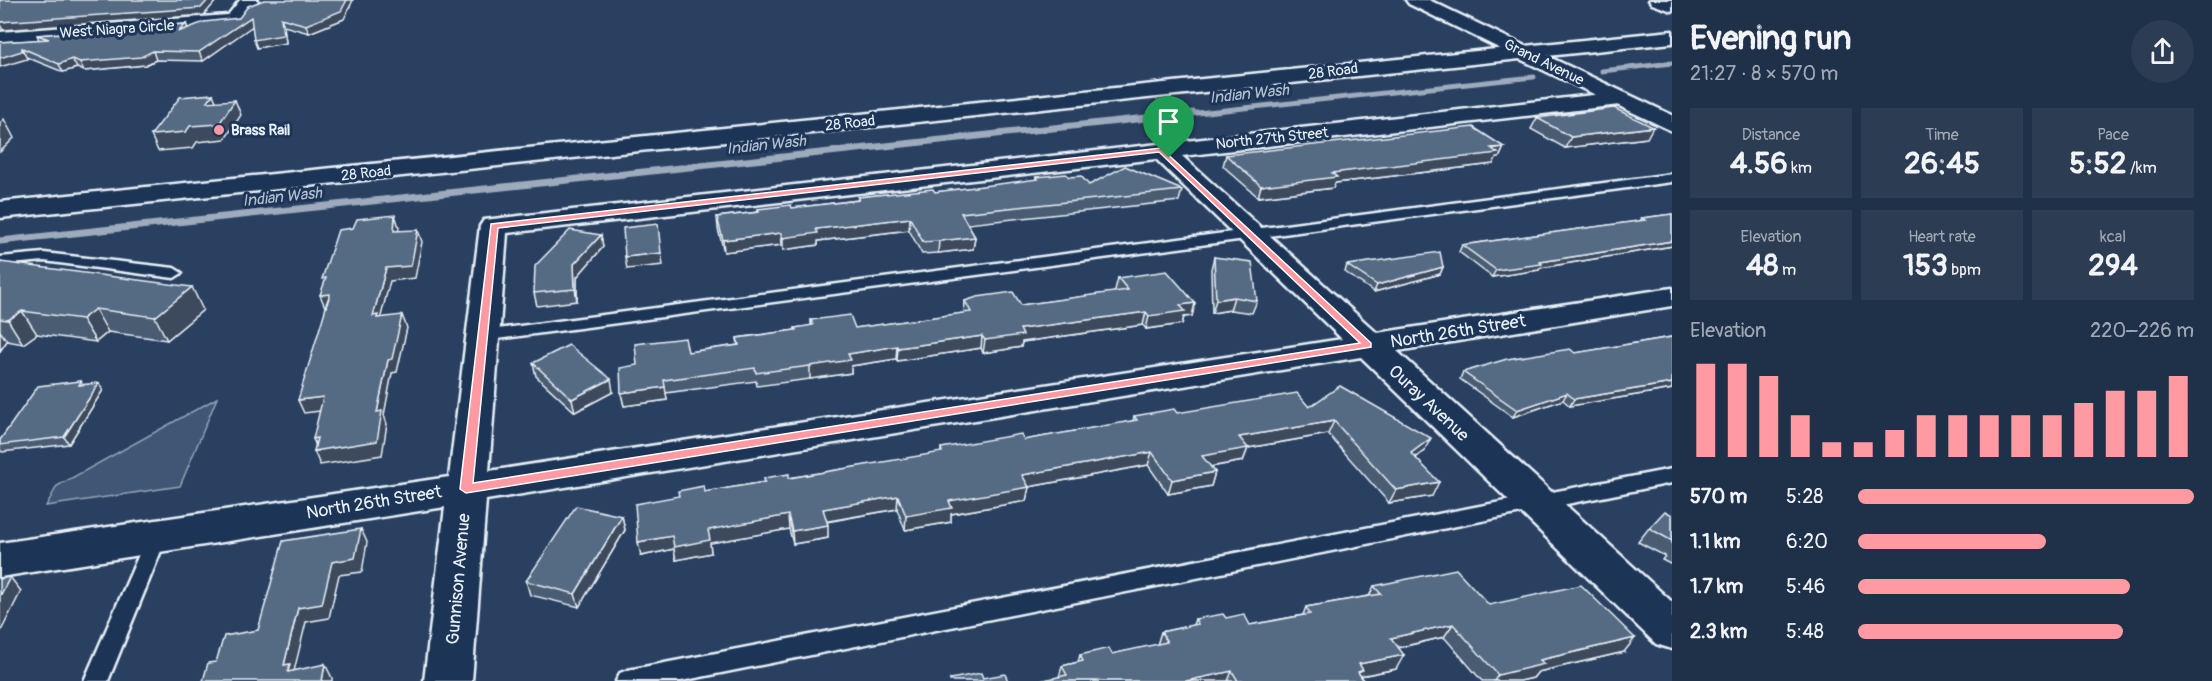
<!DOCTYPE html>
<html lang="en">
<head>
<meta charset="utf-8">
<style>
	:root { --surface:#1f3049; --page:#2c3c53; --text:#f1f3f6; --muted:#a1a9b4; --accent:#ff9aa2 }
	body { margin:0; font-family:Pangolin,sans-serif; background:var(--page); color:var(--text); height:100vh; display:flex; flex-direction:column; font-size:22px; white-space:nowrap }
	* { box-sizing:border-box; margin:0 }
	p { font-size:20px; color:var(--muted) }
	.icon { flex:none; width:33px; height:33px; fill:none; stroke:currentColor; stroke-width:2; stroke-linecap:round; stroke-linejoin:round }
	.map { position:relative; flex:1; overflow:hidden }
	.drawer { display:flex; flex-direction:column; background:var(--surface); width:540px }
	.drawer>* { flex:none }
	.pin { position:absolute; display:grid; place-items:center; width:51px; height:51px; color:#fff; margin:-62px -26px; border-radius:50% 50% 50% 0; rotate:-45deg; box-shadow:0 0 6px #0007 }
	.pin .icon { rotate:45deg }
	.round { display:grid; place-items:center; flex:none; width:63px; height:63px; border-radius:32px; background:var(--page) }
	.head { display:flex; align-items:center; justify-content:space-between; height:102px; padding:0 18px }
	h1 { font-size:33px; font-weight:800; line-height:45px }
	.metrics { display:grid; grid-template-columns:repeat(3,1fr); gap:9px; height:102px; padding:6px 18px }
	.metrics div { display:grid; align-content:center; border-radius:0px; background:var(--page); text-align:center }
	.metrics b { font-size:30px; font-weight:800 }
	.metrics small { font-size:16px; font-weight:400 }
	.metrics p { font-size:16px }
	.chart { height:168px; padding:12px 18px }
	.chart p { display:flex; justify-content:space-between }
	.chart svg { width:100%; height:108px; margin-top:6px; stroke:var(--accent); stroke-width:6 }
	ul { padding:0 18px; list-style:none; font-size:20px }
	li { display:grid; grid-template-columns:96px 72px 1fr; align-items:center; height:45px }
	li i { height:15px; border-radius:8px; background:var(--accent) }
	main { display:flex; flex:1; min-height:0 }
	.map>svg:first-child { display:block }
</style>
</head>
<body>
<main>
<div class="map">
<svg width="1672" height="681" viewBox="0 0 1672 681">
	<rect width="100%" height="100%" fill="#294061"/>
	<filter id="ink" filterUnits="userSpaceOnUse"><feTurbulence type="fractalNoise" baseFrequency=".0167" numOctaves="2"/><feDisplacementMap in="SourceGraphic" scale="12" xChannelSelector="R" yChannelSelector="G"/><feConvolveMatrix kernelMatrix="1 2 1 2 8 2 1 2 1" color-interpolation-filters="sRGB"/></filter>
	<g filter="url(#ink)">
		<path fill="#415774" stroke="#94a4b6" stroke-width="1.5" d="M217,398l-37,88 -134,20 11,-20z"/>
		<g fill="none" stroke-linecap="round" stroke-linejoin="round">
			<g stroke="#9dabbd" stroke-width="5">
				<path d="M1602,71l70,-8"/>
				<path d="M1179,115l355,-38"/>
			</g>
			<path stroke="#9dabbd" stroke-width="7" d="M0,241l1193,-128"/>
			<g stroke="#e8f1f8" stroke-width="5">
				<g id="lane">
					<path d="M1672,174v8l-1190,159 -8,-5 8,-5z"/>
					<path d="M44,253l130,15 8,5 -8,5 -130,-17 -44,4v-8z"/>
					<path d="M1672,469v14l-991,198h-65l4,-8 8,-3z"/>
					<path d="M157,528l7,2 3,6 -59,145h-24l63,-145 3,-6z"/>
				</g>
			</g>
			<g stroke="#e8f1f8" stroke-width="5">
				<g id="street">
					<path d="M240,0h18l-17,24 -7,2 -234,18v-12l228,-17z"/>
					<path d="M1406,0h23l100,48 3,4 -3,4h-14l-106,-52z"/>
					<path d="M1620,92l8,2 3,5 -3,5 -446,52 195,177 295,-45v18l-275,45 275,251v47l-16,-5 -295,-287 -875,143 -14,181h-48l21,-174 -445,70v-34l449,-66 31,-251 4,-6zM1156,159l186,180 -853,132 18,-238z"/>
				</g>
			</g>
			<g stroke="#e8f1f8" stroke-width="5">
				<path id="secondary" d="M1672,31v12l-125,13 125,59v16l-152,-72 -1520,159v-16z"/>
			</g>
			<g stroke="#e8f1f8" stroke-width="5">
				<path id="primary" d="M1649,0h23v11l-20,-7z"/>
			</g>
			<use href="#lane" fill="#1d3557" fill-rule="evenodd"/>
			<use href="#street" fill="#1d3557" fill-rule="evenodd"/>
			<use href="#secondary" fill="#1d3557" fill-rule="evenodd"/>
			<use href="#primary" fill="#1d3557" fill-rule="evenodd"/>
		</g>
		<g fill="#495b71" stroke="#e8f1f8" stroke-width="1.5">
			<path d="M239,18l105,1 -35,14 -25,-7 2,17 -29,5 -5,-22 -49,35 -47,-1 -11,5 -61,6 -7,-3 -14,4 -37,-15 1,2 -27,-17 39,-2 -2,-5 149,-11 2,4z"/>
			<path d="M1537,118l110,20 -82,10 -34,-19z"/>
			<path d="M1504,147l-5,11h-3l-3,6 -158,19 -2,5 -75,9 -35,-31 3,-11z"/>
			<path d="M1036,177h33l20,8 93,5 -3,11 -212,23 8,13 -2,12 -35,4 -16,1 -13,-24 -91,11v4l-35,5 -1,-5 -58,7 -6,-23 -1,-12 41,-5v-3l34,-1 66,-8v-3l77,-5 101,-12z"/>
			<path d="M1672,214v32l-132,22 -1,2 -47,7 -33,-25 3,-7 178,-24 2,-3z"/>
			<path d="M601,235l2,12 -26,30v24l-40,5 -3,-13z"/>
			<path d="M1214,257l43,44 -5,12 -22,-3 -18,3 -1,-44z"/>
			<path d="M0,262l203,48 -36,30 -59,-8 -12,10 -59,-8 -14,10 -16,-3 -7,10z"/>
			<path d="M1347,265l96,2 -3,7 -66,18 -29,-20z"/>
			<path d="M1118,278l77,25 -3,13 -8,1 -2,7 -36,5 -3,-4 -121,17 -1,5 -38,6 -2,-5 -84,13 -1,-2 -45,7v7l-41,6 -53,7 -1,-5 -90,12 1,7 -43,6 -3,-13 16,-28 51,-13 50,-7 -1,-7 58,-8v-2l16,-2v-6l44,8 109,-15 1,-12 56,4 96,-13 -2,-2z"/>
			<path d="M1672,337v52l-102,17 -7,-6 -50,17 -53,-38 3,-7z"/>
			<path d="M533,363l80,29 -38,20 -39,-36z"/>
			<path d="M81,381l2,4 20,5 -34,54 -67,8 -2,-2v-10z"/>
			<path d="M1309,407l115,44 -8,7 16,38 -43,7 -61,-69 -80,14 -5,13 -32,6 4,5 -4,14 -43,8 -20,-29 -119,22 -3,14 -75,13v8l-46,8 -8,-21 -70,13 1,16 -35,6 -4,-15 -79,14 1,10 -35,7 -2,-11 -33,7 64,-64 60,-10 -1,-4h25l152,-25v-5l83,-8 109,-19 1,-5z"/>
			<path d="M1672,515v50l-10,-5 3,-4 -27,-14 11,-14z"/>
			<path d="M622,516l3,14 -46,77 -49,-12 -4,-14z"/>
			<path d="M1374,586l115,19 135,47 -86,20 -5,6 -13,3h-38l-38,-44 -46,11 -2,21 -35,7 3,5h-324l19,-4 3,-11 16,-4 2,-7 32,-1 45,-9 4,-13 32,-7 2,-6 31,-1 24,7 53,-10 3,-8 63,-11z"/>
		</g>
		<g fill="#3c4a5c" stroke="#e8f1f8" stroke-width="1.5">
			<path d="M208,0h9l-13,15 -201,15 -3,-5v-3z"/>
			<path d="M347,0h6l-9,19 -35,14 -3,-8z"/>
			<path d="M251,17l3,8 -51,36 -4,-9z"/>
			<path d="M281,18l3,8 2,17 -29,5 -3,-8z"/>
			<path d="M186,24l3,8h-11z"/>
			<path d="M22,48l5,11 -27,8v-9z"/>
			<path d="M153,51l3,9 -11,5 -61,6 -4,-9z"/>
			<path d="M72,59l5,9 -14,4 -4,-8z"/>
			<path d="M213,94l6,15 -12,-7z"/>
			<path d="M235,100l6,15 -16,24 -28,3 -4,6 -35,3 -7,-16 39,-9z"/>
			<path d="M4,119l10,19 -14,14v-29z"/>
			<path d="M1653,127l-6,11 -82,10 6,-11z"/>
			<path d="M1504,147l-5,11h-3l-3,6 -158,19 -2,5 -75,9 3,-11 71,-13z"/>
			<path d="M395,215l4,12 -2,16 -3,-12z"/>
			<path d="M910,218l-1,12 -91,11v4l-35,5v-12l33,-9z"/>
			<path d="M418,230l4,12 -7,36 -25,3 -10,39 -7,-4 13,-48z"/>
			<path d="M781,233l1,12 -58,7 -1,-12z"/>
			<path d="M601,235l2,12 -26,30v24l-2,-12 -1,-25z"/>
			<path d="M975,237l-2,12 -35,4 1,-12z"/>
			<path d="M1672,241v5l-132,22 -1,2 -47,7 4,-7 44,-8z"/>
			<path d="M661,253l2,12 -36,4 -2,-12z"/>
			<path d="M1443,267l-3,7 -66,18 3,-7z"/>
			<path d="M192,287l11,23 -36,30 -12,-23z"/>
			<path d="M330,294l-5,13 -5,-12z"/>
			<path d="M1234,297l-4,13 -18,3 4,-13z"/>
			<path d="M1195,303l-3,13 -8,1 -2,7 -36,5 3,-13 31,-11z"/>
			<path d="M95,309l13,23 -12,10 -14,-23z"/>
			<path d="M22,311l15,23 -14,10 -15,-24z"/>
			<path d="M1146,312l-3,13 -121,17 -1,5 -38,6 2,-13 35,-11z"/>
			<path d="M402,315l5,13 -10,44 -5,1 -8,42 3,9 -5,31 -62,10 -6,-14h4l-5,-12 64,-27 11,-52z"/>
			<path d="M0,331l7,10 -7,10z"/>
			<path d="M982,336l-1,12 -84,13 1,-13z"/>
			<path d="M897,346l-1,13 -45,7v7l-41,6v-13l38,-12z"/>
			<path d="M611,379l2,13 -38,20 -3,-13z"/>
			<path d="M99,383l4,7 -34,54 -5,-7z"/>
			<path d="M1672,383v6l-102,17 4,-7z"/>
			<path d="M665,387l2,13 -43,6 -3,-13z"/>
			<path d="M1567,393l-4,7 -50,17 4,-7z"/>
			<path d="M323,397l5,13 -24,3 -6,-13z"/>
			<path d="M1334,421l-6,13 -80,14 -5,13 -45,8 4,-13 37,-19z"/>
			<path d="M1431,438l-7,13 -20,15 7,-13z"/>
			<path d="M1152,452l-4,13 -125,23 6,-1 -3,14 -75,13v8l-46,8 1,-14 116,-41z"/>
			<path d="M1215,472l-4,14 -43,8 4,-14z"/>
			<path d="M1439,482l-7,14 -43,7 7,-13z"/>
			<path d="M898,496l-1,13 -74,13v-13z"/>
			<path d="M788,515l1,14 -79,14 1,10 -35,7 -2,-11 -33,7 -3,-14z"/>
			<path d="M622,516l3,14 -46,77 -4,-13z"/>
			<path d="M828,525v13l-35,6 -1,-13z"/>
			<path d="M361,529l6,13 -5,30 -23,3 -10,43 -23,4 -12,49v10l-10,-16 14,-57 34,-46z"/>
			<path d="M10,577l11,14 -21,42v-37z"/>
			<path d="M1453,624l-9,13 -61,14 8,-13z"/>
			<path d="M1635,638l-11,14 -86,20 -5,6 -13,3h-26l4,-6 42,-15z"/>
			<path d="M1404,655l-8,14 -36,7 -3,5 2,-17z"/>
			<path d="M325,664l7,14v3h-10z"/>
			<path d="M1232,671l-4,10h-42z"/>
		</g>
		<g fill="#556a83" stroke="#e8f1f8" stroke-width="1.5">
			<path d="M0,0h208l-7,8 -201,14z"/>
			<path d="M264,0h83l-6,11 -35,14 -25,-7 2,17 -29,5 -3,-23 -52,35 -46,-1 -12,6 -61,5 -8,-3 -13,5 -37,-16v3l-22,7v-16l49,-3 -12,-4 149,-11 -8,8 26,-10 35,-4 9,-12z"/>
			<path d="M213,94l-6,8 28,-2 -16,24 -29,2 -4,6 -35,3 29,-38z"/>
			<path d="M1614,108l39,19 -82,10 -34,-19z"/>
			<path d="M1473,127l31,20 -13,1 7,5 -166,20 5,4 -76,9 -35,-31z"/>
			<path d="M1125,166l57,24 -221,23 14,24 -36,4 -16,1 -13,-24 -94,11 2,4 -35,5 -2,-5 -58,7 -6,-23 42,-5 -1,-3 33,-4 1,3 67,-8 -1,-3 75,-8 2,3 103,-13 -2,-2 30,-3 3,3 12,-1 8,9z"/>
			<path d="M1672,214v27l-132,21 2,2 -46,6 -34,-25 183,-25 -3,-2z"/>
			<path d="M395,215l-1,16 24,-1 -7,36 -25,2 -13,48 5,-1 -1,3 25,-3 -10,44 -4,1 -11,52 5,-1 -5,30 -63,10 3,-13 -4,1 10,-42 -25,3 32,-106 -10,1 6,-17 -4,1 16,-49 15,-2 4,-9z"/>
			<path d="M658,224l3,29 -36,4 -2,-29z"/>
			<path d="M570,230l31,5 -27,29 1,25 -41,4 1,-27z"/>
			<path d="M1440,252l3,15 -66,18 -30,-20z"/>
			<path d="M1214,257l38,5 5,39 -23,-4 -18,3z"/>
			<path d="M0,262l192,25 -37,30 -60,-8 -13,10 -60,-8 -14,9 -8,-1z"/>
			<path d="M1167,271l28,32 -15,2 5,6 -36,5 -3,-4 -126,17 3,6 -38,5 -3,-4 -84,12 -1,-2 -49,8 3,6 -41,6 -54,7 -1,-5 -91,12 1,7 -44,6 -1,-25 17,-3 -2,-21 50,-6 3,14 51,-7 -2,-7 59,-8 -1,-2 18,-3 -2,-5 39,-5 5,13 116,-16 -6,-11 12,-4 36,-5 8,13 107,-15 -10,-12z"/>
			<path d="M1672,337v46l-98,16 -7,-6 -50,17 -54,-38 44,-13 63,-10 5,4z"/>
			<path d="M569,345l42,34 -39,20 -39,-36z"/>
			<path d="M81,381l-2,4 20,-2 -35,54 -64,8v-5l38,-54z"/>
			<path d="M1340,386l91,52 -20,15 28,29 -43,8 -62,-69 -95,16 9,11 -46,8 13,16 -43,8 -20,-28 -130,23 7,12 -80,14 3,7 -46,8 -8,-20 -75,13 5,16 -36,6 -4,-16 -80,15 2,10 -36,7 -2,-11 -34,6 -3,-38 44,-8 -1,-5 26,-5 1,6 60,-10 -1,-4 25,-4v4l153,-26 -1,-4 80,-14 3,6 113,-20 -3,-4 40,-7 3,4 120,-20 12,14z"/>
			<path d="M576,506l46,10 -47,78 -49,-13z"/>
			<path d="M1665,511l7,4v26l-23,-13z"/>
			<path d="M361,529l-6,29 -23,4 -10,42 -24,4 -14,57 6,-1 -2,8 37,-8 -3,17h-119l5,-18 8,-1 8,-26 34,-6 25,-89z"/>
			<path d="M1456,569l33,36 92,-20 54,53 -95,22 4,4 -46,11 -45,-51 -62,14 13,17 -45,9 4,6 -5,2 6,9h-126l-6,-10 -46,10h-146l27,-6 -5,-9 21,-5 -3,-6 29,-7 3,6 55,-12 -6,-10 37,-8 -3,-5 28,-5 3,4 18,-4 6,11 60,-11 -4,-7 75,-13 -7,-8z"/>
			<path d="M10,577l-10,19v-17z"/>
			<path d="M981,673l2,5 22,-4 3,7h-58v-2z"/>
		</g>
	</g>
	<path fill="#ff9aa2" stroke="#fff" stroke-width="1.5" fill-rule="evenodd" d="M1161,148l210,195v4l-905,146 -6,-4 31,-265zM1159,152l201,191 -887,140 25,-255z"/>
	<circle fill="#ff9aa2" stroke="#1d3557" stroke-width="2" cx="219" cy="130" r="6"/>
	<g text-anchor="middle" stroke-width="6" stroke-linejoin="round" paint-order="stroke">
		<g font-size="15" fill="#e8f1f8" stroke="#1d3557">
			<text transform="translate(117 29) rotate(-4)" y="5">West Niagra Circle</text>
			<text transform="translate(1544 62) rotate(26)" y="5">Grand Avenue</text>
			<text transform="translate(1333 71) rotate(-7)" y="5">28 Road</text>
			<text transform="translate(850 123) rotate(-6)" y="5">28 Road</text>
			<text transform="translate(1272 138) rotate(-6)" y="5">North 27th Street</text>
			<text transform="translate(366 173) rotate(-6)" y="5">28 Road</text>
		</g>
		<g font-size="15" font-weight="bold" fill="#e8f1f8" stroke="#1d3557" text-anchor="start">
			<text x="231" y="135">Brass Rail</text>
		</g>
		<g font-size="16" font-style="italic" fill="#b6c2d0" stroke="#1d3557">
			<text transform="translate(1249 93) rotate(-6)" y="6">Indian Wash</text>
			<text transform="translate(766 144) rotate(-6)" y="6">Indian Wash</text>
			<text transform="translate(282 196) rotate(-6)" y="6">Indian Wash</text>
		</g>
		<g font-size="18" fill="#e8f1f8" stroke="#1d3557">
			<text transform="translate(1458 331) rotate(-9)" y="6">North 26th Street</text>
			<text transform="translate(1429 403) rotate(43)" y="6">Ouray Avenue</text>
			<text transform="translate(374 502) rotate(-9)" y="6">North 26th Street</text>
			<text transform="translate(458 579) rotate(-85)" y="6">Gunnison Avenue</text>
		</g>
	</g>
</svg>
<div class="pin" style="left:1169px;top:158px;background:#1e9e55"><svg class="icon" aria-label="arrive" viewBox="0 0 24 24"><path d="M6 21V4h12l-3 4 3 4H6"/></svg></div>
</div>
<section class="drawer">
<div class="head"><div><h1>Evening run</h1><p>21:27 · 8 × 570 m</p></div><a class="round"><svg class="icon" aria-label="share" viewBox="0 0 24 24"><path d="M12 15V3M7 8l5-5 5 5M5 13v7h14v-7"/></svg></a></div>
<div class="metrics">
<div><p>Distance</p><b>4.56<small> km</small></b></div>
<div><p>Time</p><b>26:45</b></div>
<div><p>Pace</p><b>5:52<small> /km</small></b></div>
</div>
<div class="metrics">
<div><p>Elevation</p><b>48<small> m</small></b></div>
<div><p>Heart rate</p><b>153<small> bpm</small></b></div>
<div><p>kcal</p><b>294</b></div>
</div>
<div class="chart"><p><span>Elevation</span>220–226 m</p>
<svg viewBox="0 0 160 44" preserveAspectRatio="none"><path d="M5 44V6M15 44V6M25 44V11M35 44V27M45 44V38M55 44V38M65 44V33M75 44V27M85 44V27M95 44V27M105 44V27M115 44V27M125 44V22M135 44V17M145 44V17M155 44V11"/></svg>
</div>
<ul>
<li><b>570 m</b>5:28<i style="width:100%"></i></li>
<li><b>1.1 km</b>6:20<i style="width:56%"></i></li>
<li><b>1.7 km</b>5:46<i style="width:81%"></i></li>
<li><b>2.3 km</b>5:48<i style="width:79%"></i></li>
</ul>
</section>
</main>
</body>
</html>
